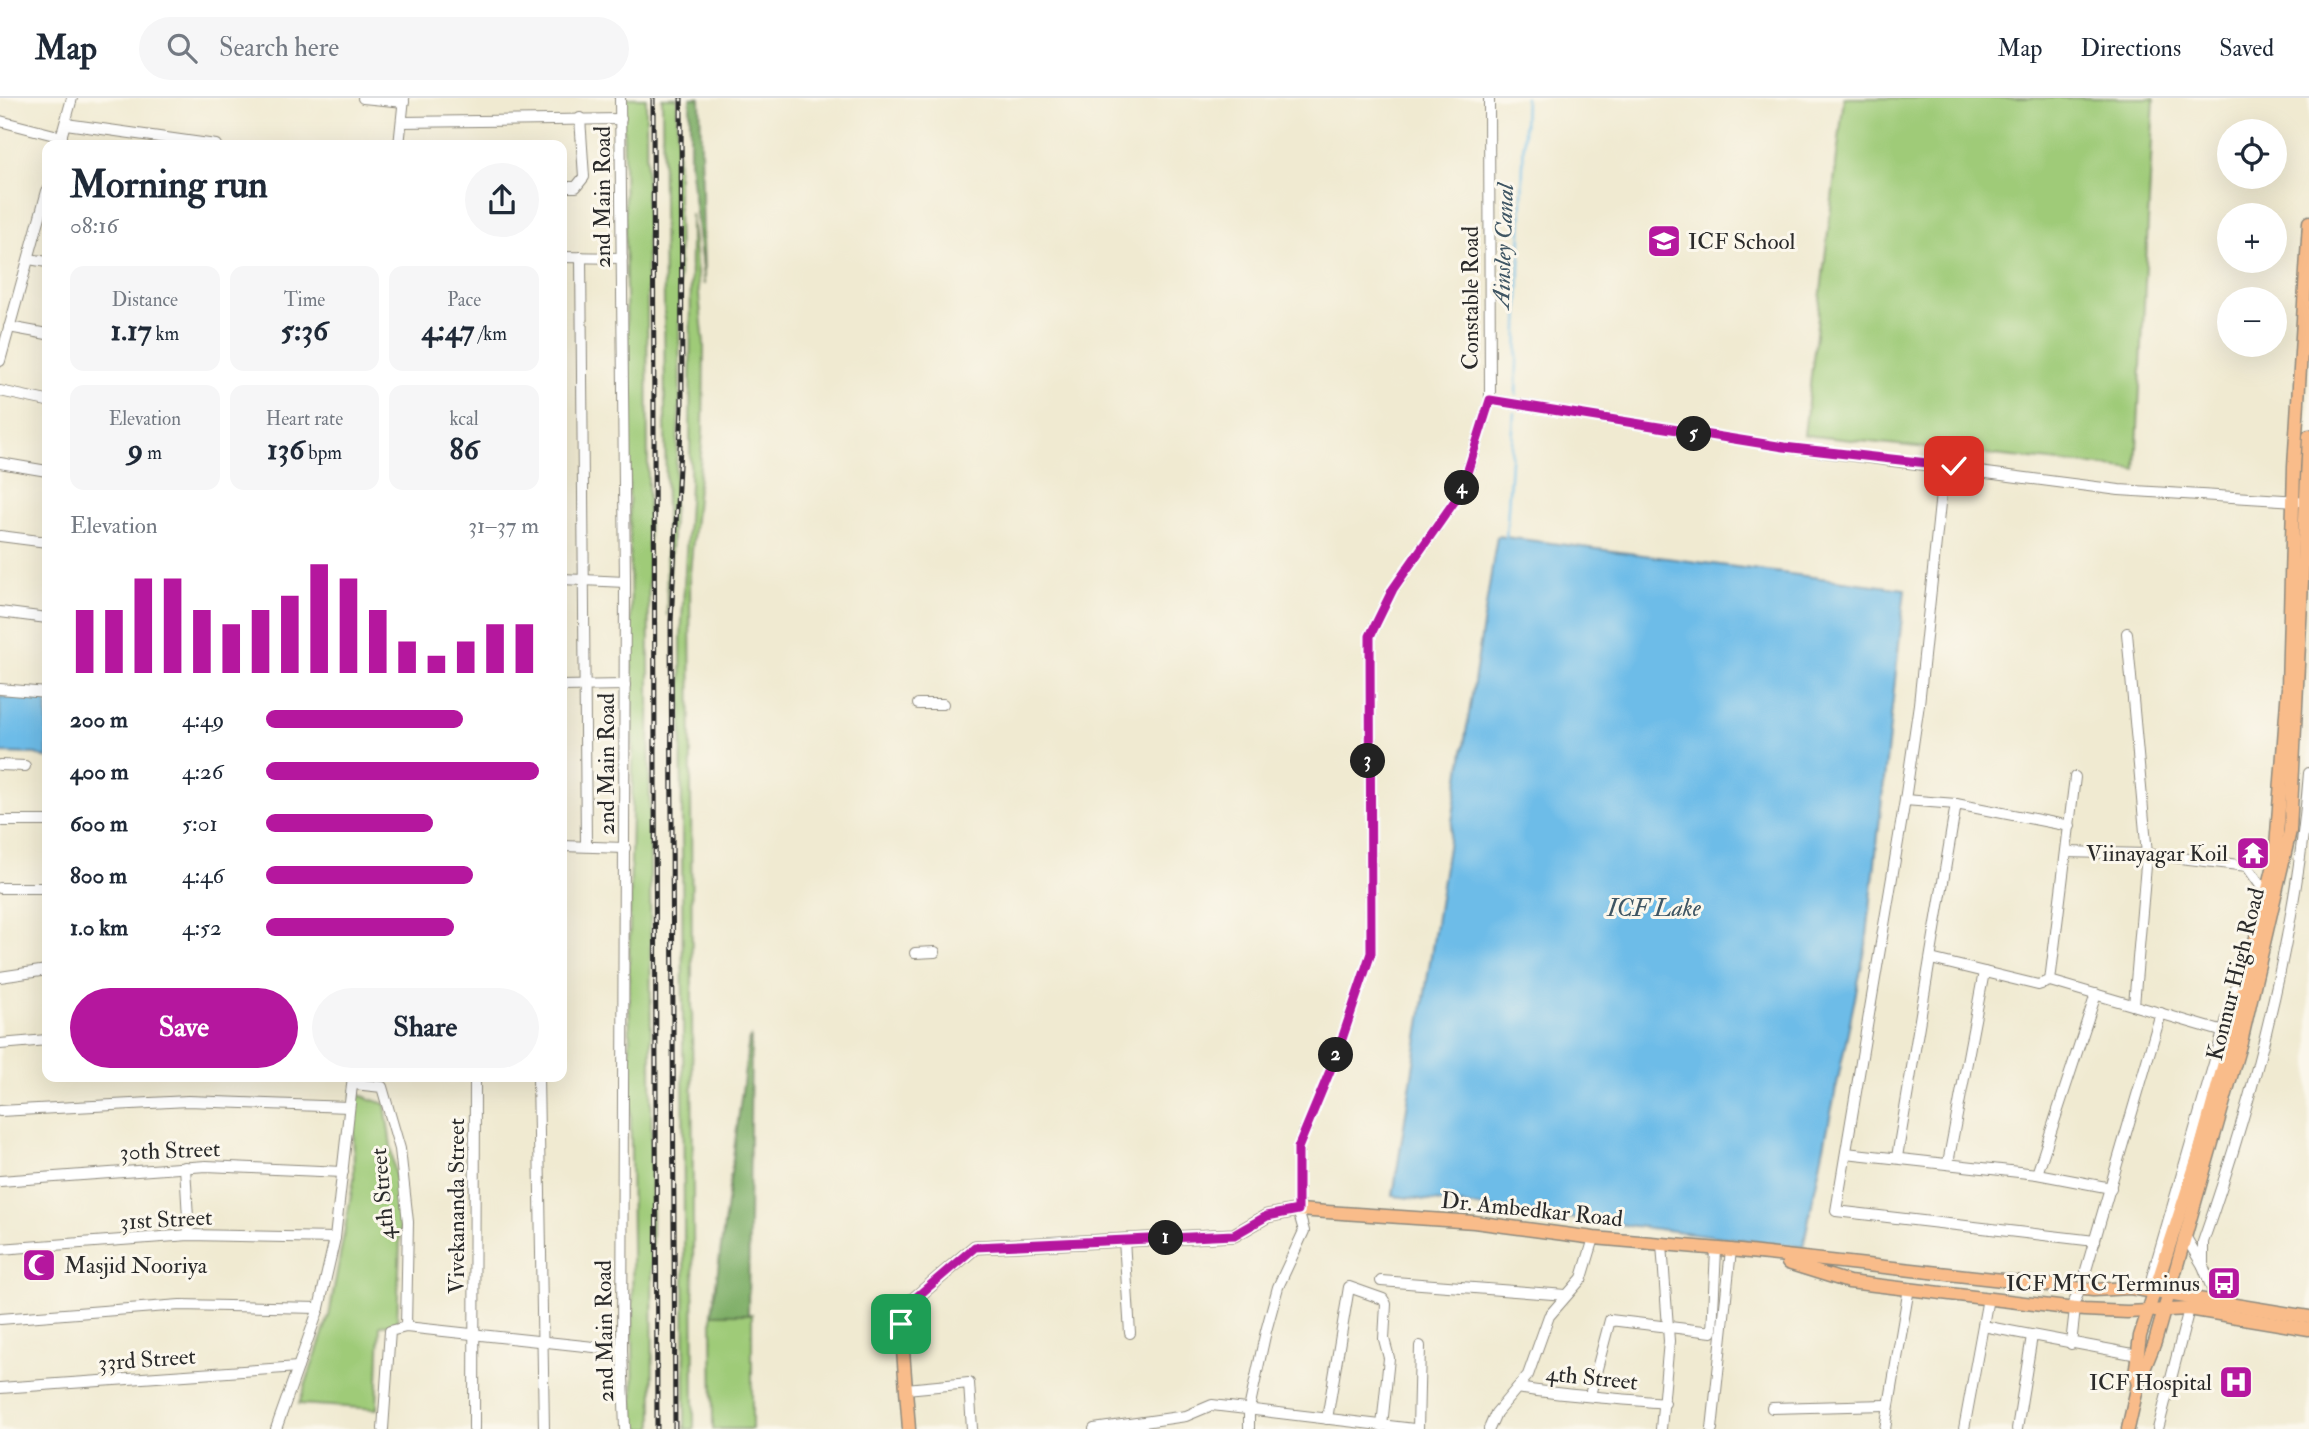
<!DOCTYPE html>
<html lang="en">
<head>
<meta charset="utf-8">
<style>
	:root { --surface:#fff; --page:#f6f6f7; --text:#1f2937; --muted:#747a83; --line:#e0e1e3; --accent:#b5179e }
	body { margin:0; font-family:"IM FELL Double Pica",serif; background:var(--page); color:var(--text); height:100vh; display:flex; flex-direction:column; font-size:26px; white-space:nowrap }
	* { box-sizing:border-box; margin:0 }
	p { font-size:23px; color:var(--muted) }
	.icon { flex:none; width:38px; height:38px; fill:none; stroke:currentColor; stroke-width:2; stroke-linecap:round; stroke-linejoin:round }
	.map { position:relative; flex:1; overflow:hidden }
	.sheet { position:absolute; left:42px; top:42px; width:525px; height:942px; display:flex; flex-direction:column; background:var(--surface); border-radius:14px; box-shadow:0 7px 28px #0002 }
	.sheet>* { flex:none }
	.controls { position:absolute; left:2217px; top:21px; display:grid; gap:14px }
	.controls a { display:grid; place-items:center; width:70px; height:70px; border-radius:50%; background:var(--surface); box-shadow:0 7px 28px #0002; font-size:35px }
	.pin { position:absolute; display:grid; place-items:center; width:60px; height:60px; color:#fff; margin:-30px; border-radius:14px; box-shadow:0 4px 10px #0006 }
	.km { position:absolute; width:35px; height:35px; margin:-18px; border-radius:50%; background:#222; color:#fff; font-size:19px; line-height:35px; text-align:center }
	.round { display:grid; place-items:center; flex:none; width:74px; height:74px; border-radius:37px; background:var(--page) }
	.overview { display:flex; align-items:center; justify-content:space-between; height:119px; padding:0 28px }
	h1 { font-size:38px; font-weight:700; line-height:52px }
	.metrics { display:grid; grid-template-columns:repeat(3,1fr); gap:10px; height:119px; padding:7px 28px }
	.metrics div { display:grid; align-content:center; border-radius:14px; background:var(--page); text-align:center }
	.metrics b { font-size:30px; font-weight:700 }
	.metrics small { font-size:19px; font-weight:400 }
	.metrics p { font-size:19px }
	.chart { height:196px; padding:14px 28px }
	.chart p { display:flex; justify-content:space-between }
	.chart svg { width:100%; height:126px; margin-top:7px; stroke:var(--accent); stroke-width:6 }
	.button { display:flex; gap:14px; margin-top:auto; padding:14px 28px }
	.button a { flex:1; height:80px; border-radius:42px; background:var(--accent); color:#fff; font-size:28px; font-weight:700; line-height:80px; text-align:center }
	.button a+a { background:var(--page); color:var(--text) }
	ul { padding:0 28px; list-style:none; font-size:23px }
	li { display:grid; grid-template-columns:112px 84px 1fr; align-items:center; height:52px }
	li i { height:18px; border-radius:9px; background:var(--accent) }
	header { display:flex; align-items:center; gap:42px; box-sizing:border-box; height:98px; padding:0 35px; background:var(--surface); border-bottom:2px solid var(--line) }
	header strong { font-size:33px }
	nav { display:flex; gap:38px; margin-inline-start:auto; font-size:24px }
	.search { width:490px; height:63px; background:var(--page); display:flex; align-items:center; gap:18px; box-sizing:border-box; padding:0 24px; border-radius:38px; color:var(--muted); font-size:26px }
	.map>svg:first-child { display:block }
</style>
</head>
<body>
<header>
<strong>Map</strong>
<div class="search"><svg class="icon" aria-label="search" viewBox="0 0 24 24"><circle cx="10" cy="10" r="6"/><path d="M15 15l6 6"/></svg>Search here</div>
<nav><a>Map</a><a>Directions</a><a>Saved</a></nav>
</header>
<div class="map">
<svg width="2309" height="1331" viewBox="0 0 2309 1331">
	<rect width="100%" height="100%" fill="#fbf7ec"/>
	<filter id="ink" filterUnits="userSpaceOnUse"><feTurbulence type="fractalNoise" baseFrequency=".0143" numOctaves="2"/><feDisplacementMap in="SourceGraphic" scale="14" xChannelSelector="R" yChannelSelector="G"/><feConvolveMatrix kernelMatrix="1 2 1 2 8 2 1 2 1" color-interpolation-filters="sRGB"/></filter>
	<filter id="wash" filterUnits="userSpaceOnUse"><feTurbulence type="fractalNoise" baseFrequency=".00686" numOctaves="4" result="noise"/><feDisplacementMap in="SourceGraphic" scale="28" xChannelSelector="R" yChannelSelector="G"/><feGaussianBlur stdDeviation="1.57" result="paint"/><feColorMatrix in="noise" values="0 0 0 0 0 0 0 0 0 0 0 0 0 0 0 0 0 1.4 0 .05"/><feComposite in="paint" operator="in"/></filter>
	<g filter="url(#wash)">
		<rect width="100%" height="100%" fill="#f0ead1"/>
		<g fill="#9fcb78" stroke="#657b52" stroke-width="2">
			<path d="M623,0h23l7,1331h-19l-5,-461 4,-213z"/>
			<path d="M662,0h15l3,301 -13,217z"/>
			<path d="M1844,0h310l-18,372 -332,-35z"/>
			<path d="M691,116l13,130 -1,88 -13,141 4,856h-9l-4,-791 9,-154z"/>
			<path d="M353,995l32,11 16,112 -4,108 -17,1 -3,84 -78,-5 30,-88 25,-137z"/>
			<path d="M712,1216h40v115h-39z"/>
		</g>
		<g fill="#7faf68" stroke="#556d4a" stroke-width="2">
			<path d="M690,0h10l4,187 -14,-123z"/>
			<path d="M751,939l-3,277h-36l37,-275z"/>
		</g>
		<g fill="#6dbce8" stroke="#4c748a" stroke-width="2">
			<path d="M1497,438l408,53 -39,356 -63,302 -410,-51z"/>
			<path d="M0,599l47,1v61l-11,-5 -36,-1z"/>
		</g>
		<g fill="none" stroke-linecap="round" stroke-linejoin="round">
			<g stroke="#6dbce8" stroke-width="2.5">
				<path d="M1516,297l9,-297"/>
				<path d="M1506,442l8,-127"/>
			</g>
		</g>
	</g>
	<g filter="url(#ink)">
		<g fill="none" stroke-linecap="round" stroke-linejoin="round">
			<g stroke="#8e8a7e" stroke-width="12">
				<g id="minor">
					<path d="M363,0l41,4"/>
					<path d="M620,0l5,484 -3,768 3,79"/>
					<path d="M0,23l62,16"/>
					<path d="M402,24l219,-3"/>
					<path d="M66,26l150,21"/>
					<path d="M59,47l13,-47"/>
					<path d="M399,47l5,-47"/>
					<path d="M562,89h14l8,-10 -4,-59"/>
					<path d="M562,159l60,1"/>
					<path d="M581,159l5,589"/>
					<path d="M29,161l18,3"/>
					<path d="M9,229l38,7"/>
					<path d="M0,263l47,-170"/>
					<path d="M0,293l47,10"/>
					<path d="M1490,302l294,47 335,43 179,11"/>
					<path d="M0,365l47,8"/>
					<path d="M1944,367l-25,239 -14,96 -69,411 259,30"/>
					<path d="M0,438l47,6"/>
					<path d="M562,481l63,3"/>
					<path d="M0,514l47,6"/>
					<path d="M562,588l63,-1"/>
					<path d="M0,591l47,4"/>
					<path d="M918,606h25"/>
					<path d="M0,667l25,1"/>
					<path d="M1905,702l51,4 114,22"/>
					<path d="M0,723h47"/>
					<path d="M562,748l63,2"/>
					<path d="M2066,754l81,2 -20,-221"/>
					<path d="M0,790h47"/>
					<path d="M915,855l20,-1"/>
					<path d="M1931,861l107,26 12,-4 181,53"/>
					<path d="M0,879l47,-7"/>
					<path d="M2050,883l25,-204"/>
					<path d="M2134,907l13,-151 100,12 16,23 -2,9"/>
					<path d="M0,946l47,-4"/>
					<path d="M538,978l6,353"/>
					<path d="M354,986l28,3 18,62 8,73 -2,105"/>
					<path d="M0,1013l188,-10 161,6"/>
					<path d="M1846,1055l191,21 74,14"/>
					<path d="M1897,1059l59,-353"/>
					<path d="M1948,1065l36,-191"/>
					<path d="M185,1069l4,68"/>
					<path d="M2037,1076l59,-180"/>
					<path d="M0,1083l206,-15 137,6"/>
					<path d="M2185,1138l18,30"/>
					<path d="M1124,1142l6,93"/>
					<path d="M0,1151l189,-14 146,3"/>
					<path d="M2086,1172l75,-257"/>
					<path d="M2152,1179l94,-324"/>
					<path d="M1381,1183l185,14"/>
					<path d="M2218,1206l-15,-38v-24c53,-151 94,-310 106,-469"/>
					<path d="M2071,1210l10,-20"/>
					<path d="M0,1221l180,-14 139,3"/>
					<path d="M1983,1228l155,29"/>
					<path d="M2071,1246l4,-35"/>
					<path d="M0,1290l298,-21"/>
					<path d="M1517,1290c49,8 98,10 148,15"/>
					<path d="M906,1291l63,-6 3,46"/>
					<path d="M1590,1297l20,-75 102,12 4,-82"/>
					<path d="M1772,1310l114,-3"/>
					<path d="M1327,1321l22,-132 34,12 3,5 -2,35 5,19 -7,68"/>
					<path d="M276,1331l43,-121 16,-70 18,-162"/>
					<path d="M383,1331l7,-98 16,-4 216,23"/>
					<path d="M474,1331l1,-353"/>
					<path d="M1094,1331l92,-13 26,-11 202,24"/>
					<path d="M1249,1331v-20l17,-78 12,-44 26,-56 -6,-21v-62l39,-94 34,-101 -1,-317 23,-47 68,-97 29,-92 -1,-302"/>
					<path d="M1418,1331l2,-83"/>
					<path d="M1489,1331l7,-16 32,-38 21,-59 33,-38 12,-40"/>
					<path d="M1661,1331l8,-88 -7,-97"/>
					<path d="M1712,1331l19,-179"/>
					<path d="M1885,1331l24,-141"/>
					<path d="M1964,1331l24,-131"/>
					<path d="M2017,1331l15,-93"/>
					<path d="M2158,1331l31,-120"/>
				</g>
			</g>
			<g stroke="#8e8a7e" stroke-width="15">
				<g id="major">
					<path d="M1788,1165l61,19 235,28 43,2 62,-3 120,20"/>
					<path d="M2138,1286l-3,-9 5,-39 58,-179 34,-123 43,-173 13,-174 6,-220 15,-245"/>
					<path d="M909,1331l-8,-105 11,-23 63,-54 259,-12 33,-19 31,-6 176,12 120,16 137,12 362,40 37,-2 179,29"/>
					<path d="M2128,1331l10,-45 17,-42 87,-304 48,-207 19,-395"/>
				</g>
			</g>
			<use href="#minor" stroke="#fff" stroke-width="10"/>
			<use href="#major" stroke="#f9bc8a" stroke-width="12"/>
			<g stroke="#2b2b2b" stroke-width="5">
				<g id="rail">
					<path d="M653,0l4,1331"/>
					<path d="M675,1331l-4,-807 11,-214 -1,-310"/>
				</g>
			</g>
			<use href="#rail" stroke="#fbf7ec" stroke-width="2.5" stroke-dasharray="8" stroke-linecap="butt"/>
		</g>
	</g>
	<g fill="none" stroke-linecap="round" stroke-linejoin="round" filter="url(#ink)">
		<g stroke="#fff" stroke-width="14">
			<path id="route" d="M901,1226l11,-23 63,-54 259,-12 33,-19 31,-6v-62l39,-94 34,-101 -1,-317 23,-47 68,-97 29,-92 294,47 170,19"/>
		</g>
		<use href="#route" stroke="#b5179e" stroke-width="9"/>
	</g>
	<defs>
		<g id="school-square" transform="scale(1.75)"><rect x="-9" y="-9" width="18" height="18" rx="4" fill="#b5179e" stroke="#fbf7ec"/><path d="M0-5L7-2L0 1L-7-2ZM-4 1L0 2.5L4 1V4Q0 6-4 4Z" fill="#fff"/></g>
		<g id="temple-square" transform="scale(1.75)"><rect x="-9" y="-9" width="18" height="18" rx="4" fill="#b5179e" stroke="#fbf7ec"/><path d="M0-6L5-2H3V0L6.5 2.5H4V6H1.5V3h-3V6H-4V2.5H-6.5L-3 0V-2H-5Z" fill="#fff"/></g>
		<g id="mosque-square" transform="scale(1.75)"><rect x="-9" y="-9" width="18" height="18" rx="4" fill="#b5179e" stroke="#fbf7ec"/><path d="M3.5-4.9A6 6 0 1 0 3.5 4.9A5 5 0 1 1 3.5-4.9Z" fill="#fff"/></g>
		<g id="bus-square" transform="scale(1.75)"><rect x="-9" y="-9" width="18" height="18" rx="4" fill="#b5179e" stroke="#fbf7ec"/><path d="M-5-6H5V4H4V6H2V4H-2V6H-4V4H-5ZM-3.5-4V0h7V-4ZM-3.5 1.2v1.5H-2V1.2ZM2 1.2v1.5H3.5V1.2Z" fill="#fff"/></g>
		<g id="hospital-square" transform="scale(1.75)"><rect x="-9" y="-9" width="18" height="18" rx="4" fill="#b5179e" stroke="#fbf7ec"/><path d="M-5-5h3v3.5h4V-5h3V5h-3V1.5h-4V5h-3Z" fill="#fff"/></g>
	</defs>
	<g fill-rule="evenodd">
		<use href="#school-square" x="1664" y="143"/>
		<use href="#temple-square" x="2253" y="755"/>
		<use href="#mosque-square" x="39" y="1167"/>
		<use href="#bus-square" x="2224" y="1185"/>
		<use href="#hospital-square" x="2236" y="1284"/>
	</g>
	<g text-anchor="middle" stroke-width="6" stroke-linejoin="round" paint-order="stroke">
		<g font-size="23" fill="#2b2b2b" stroke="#fbf7ec">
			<text transform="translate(602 99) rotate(-90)" y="8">2nd Main Road</text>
			<text transform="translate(1470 200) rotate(-90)" y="8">Constable Road</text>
			<text transform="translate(606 666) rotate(-90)" y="8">2nd Main Road</text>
			<text transform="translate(2235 876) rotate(-76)" y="8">Konnur High Road</text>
			<text transform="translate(170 1052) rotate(-2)" y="8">30th Street</text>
			<text transform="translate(382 1096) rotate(-95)" y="8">4th Street</text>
			<text transform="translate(456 1108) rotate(-90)" y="8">Vivekananda Street</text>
			<text transform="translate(1532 1111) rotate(6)" y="8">Dr. Ambedkar Road</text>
			<text transform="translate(166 1121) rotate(-3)" y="8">31st Street</text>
			<text transform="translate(604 1233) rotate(-91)" y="8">2nd Main Road</text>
			<text transform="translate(147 1261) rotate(-4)" y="8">33rd Street</text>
			<text transform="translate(1592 1279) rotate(6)" y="8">4th Street</text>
		</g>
		<g font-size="23" fill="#2b2b2b" stroke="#fbf7ec" text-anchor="end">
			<text x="1688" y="151" text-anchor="start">ICF School</text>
			<text x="2228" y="763">Viinayagar Koil</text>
			<text x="64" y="1175" text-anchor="start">Masjid Nooriya</text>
			<text x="2200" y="1193">ICF MTC Terminus</text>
			<text x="2212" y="1292">ICF Hospital</text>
		</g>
		<g font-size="24" font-style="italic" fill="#3f5664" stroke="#fbf7ec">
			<text transform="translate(1503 148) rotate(-88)" y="8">Ainsley Canal</text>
			<text x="1654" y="818">ICF Lake</text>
		</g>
	</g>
</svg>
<div class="controls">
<a><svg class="icon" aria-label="locate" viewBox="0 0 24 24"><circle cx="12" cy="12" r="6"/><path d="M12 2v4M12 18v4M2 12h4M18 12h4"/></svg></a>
<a>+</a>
<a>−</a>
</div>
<div class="pin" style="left:901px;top:1226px;background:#1e9e55"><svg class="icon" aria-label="arrive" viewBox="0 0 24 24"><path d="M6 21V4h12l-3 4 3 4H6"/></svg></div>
<div class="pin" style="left:1954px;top:368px;background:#d93025"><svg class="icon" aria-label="check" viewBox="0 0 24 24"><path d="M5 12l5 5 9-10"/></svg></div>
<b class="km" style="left:1166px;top:1140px">1</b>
<b class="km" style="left:1336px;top:957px">2</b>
<b class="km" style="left:1368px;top:663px">3</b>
<b class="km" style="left:1462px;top:390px">4</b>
<b class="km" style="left:1694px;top:336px">5</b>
<section class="sheet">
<div class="overview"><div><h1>Morning run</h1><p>08:16</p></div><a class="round"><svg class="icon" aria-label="share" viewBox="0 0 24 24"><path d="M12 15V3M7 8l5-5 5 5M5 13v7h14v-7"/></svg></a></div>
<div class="metrics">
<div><p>Distance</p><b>1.17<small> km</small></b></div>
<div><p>Time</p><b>5:36</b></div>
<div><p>Pace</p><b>4:47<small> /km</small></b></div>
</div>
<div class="metrics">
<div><p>Elevation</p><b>9<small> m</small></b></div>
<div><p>Heart rate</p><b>136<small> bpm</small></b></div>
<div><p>kcal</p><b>86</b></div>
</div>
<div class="chart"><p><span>Elevation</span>31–37 m</p>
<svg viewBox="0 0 160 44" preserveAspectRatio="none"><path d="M5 44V22M15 44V22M25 44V11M35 44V11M45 44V22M55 44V27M65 44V22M75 44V17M85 44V6M95 44V11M105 44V22M115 44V33M125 44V38M135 44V33M145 44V27M155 44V27"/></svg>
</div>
<ul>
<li><b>200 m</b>4:49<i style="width:72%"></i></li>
<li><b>400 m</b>4:26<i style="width:100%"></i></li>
<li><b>600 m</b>5:01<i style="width:61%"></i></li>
<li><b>800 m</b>4:46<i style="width:76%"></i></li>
<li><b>1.0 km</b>4:52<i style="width:69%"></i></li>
</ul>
<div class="button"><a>Save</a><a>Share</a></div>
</section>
</div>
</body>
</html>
